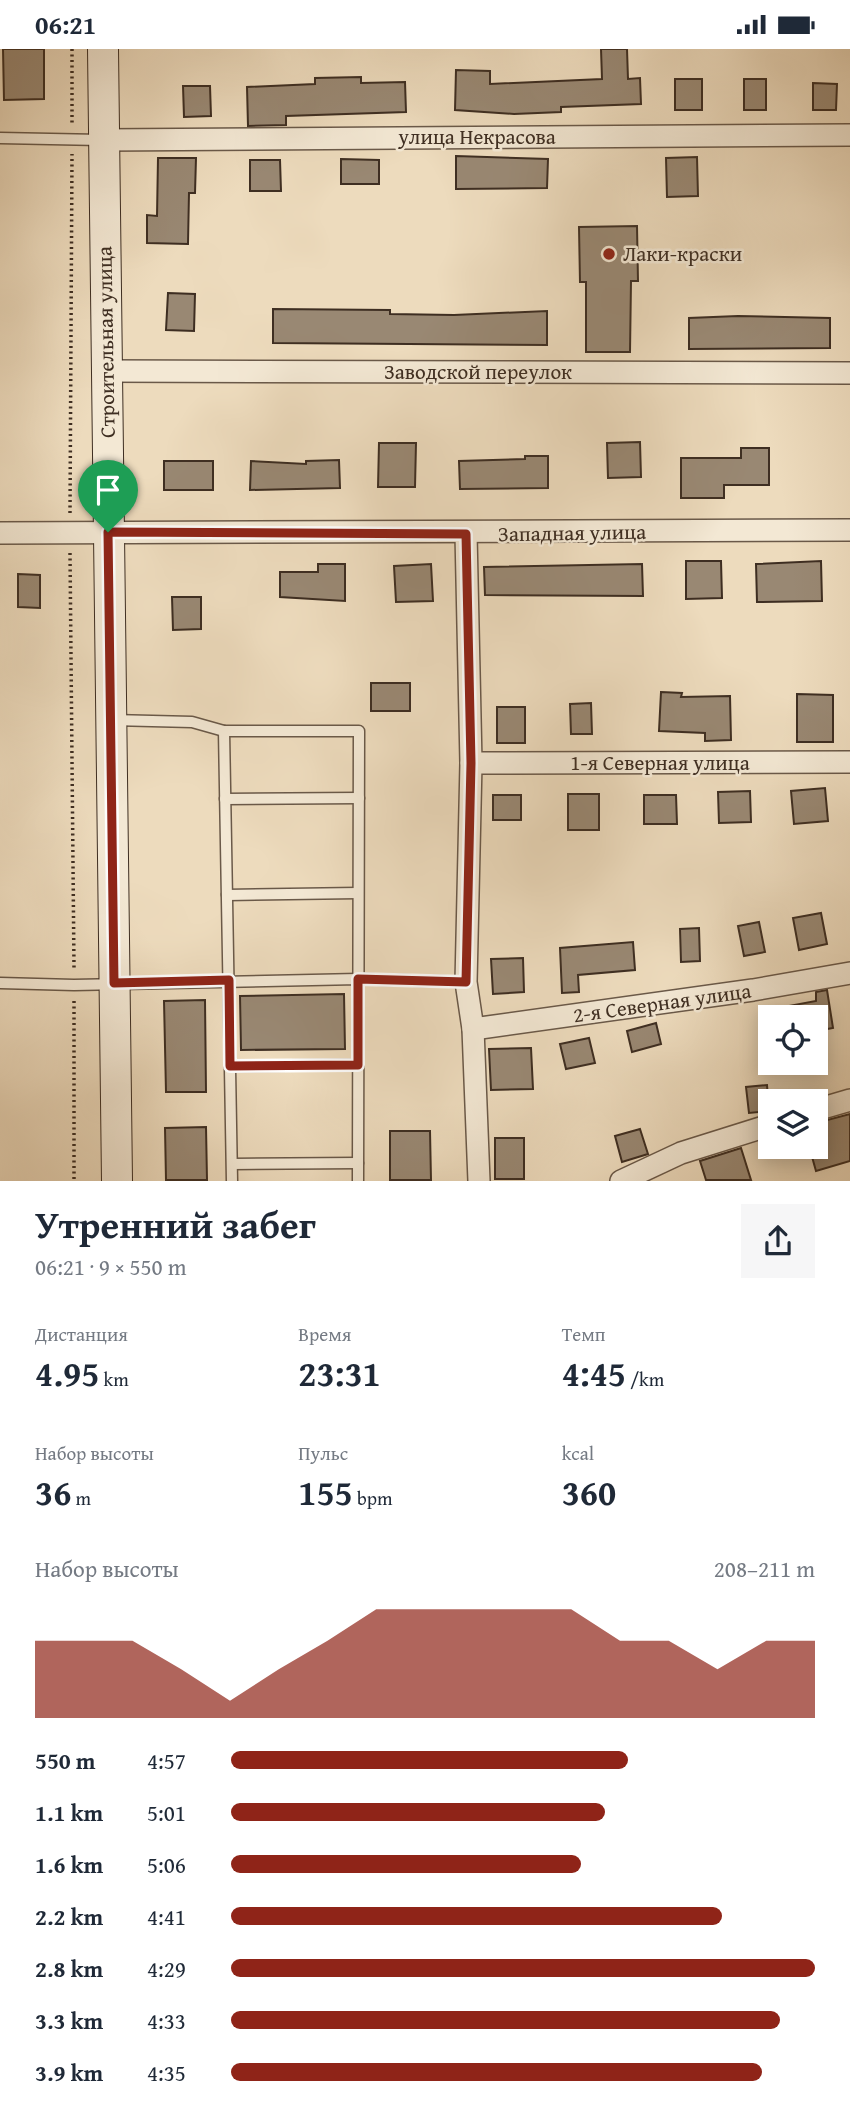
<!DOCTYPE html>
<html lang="ru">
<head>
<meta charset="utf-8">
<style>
	:root { --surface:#fff; --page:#f6f6f7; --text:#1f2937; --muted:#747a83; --accent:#8f2418 }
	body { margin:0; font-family:"Gentium Book Plus",serif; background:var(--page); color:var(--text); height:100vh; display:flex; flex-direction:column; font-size:26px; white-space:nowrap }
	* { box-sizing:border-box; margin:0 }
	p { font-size:23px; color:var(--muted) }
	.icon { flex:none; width:38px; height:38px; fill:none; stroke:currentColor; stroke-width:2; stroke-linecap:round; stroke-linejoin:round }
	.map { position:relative; height:1132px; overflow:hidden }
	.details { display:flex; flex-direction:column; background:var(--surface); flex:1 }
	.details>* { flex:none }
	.fabs { position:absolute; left:758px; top:956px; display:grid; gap:14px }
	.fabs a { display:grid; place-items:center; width:70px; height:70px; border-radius:0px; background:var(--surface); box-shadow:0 4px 18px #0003; font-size:35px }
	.pin { position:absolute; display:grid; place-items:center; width:60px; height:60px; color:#fff; margin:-72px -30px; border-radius:50% 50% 50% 0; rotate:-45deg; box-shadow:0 0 7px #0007 }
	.pin .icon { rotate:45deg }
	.round { display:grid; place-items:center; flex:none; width:74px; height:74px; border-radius:0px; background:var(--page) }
	.summary { display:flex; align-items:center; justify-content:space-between; height:119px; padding:0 35px }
	h1 { font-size:38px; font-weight:700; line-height:52px }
	.metrics { display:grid; grid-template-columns:repeat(3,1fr); gap:10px; height:119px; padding:7px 35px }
	.metrics div { display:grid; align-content:center }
	.metrics b { font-size:35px; font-weight:700 }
	.metrics small { font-size:19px; font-weight:400 }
	.metrics p { font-size:19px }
	.chart { height:196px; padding:14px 35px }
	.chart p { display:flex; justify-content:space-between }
	.chart svg { width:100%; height:126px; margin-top:7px; fill:var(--accent); opacity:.7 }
	ul { padding:0 35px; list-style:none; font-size:23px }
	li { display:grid; grid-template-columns:112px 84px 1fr; align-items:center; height:52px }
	li i { height:18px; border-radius:9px; background:var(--accent) }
	.status { display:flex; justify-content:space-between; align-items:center; height:49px; padding:0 35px; background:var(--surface); direction:ltr }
	.status svg { height:19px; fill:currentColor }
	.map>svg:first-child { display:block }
</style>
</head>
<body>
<div class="status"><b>06:21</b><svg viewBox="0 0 49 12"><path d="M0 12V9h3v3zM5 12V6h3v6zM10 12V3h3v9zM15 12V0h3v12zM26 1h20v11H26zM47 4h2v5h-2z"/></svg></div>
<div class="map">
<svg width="850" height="1132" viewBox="0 0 850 1132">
	<rect width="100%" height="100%" fill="#eddbbd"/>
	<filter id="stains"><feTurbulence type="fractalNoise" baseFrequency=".00286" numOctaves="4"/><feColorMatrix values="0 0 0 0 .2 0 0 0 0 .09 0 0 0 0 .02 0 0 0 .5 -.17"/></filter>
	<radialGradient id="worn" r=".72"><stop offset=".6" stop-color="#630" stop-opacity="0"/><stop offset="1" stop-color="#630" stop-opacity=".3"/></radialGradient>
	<g fill="#998873" stroke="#3e2e22" stroke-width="2">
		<path d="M3,0h41v50l-40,1z"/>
		<path d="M601,0h26l1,30 12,-1 1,26 -80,3v5l-47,2 -59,-4 1,-40 34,1v13l112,-5z"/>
		<path d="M361,28v6l44,-1 1,30 -120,4v9l-38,1 -1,-39 68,-3v-6z"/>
		<rect x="675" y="30" width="27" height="31"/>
		<rect x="744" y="30" width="22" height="31"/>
		<path d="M813,34l24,1 -1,26h-23z"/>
		<path d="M183,37h27l1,30 -27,1z"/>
		<path d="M456,107l92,3 -1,29 -91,1z"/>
		<path d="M697,108l1,39 -31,1 -1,-39z"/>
		<path d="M158,109h38l-1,35h-6l-1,51 -41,-1v-28l10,1z"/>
		<path d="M341,110l38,1v24h-38z"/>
		<path d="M250,111h30l1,31h-31z"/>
		<path d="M637,177l1,55h-7l-1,71h-44v-70h-6l-1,-55z"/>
		<path d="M168,244l27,1 -1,37 -28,-1z"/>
		<path d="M273,260l117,1v4l64,1 93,-4v34l-274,-2z"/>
		<path d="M738,267l92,2v30l-141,1v-31z"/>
		<path d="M640,393l1,35 -33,1 -1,-35z"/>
		<path d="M379,394h37l-1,44h-37z"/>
		<path d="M741,399h28v37h-45v13h-43v-40h60z"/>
		<path d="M525,407h23v32l-88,1 -1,-28 66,-2z"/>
		<path d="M339,411l1,28 -90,2 1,-29 55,3v-3z"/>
		<rect x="164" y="412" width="49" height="29"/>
		<path d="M686,512h35l1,37 -36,1z"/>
		<path d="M821,512l1,40 -65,1 -1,-38z"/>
		<path d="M318,515h27v37l-65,-4v-25h38z"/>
		<path d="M431,515l2,37 -37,1 -2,-36z"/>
		<path d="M642,515l1,32 -158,-1 -1,-28z"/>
		<path d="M18,525l22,1v33l-22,-1z"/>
		<path d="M172,548h29v32l-28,1z"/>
		<rect x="371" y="634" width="39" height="28"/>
		<path d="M661,643l21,1 -1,4 49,-1 1,44 -26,1v-8l-46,-2z"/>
		<path d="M797,645l36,1v47h-36z"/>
		<path d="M591,654l1,31h-21l-1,-30z"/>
		<rect x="497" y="658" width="28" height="36"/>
		<path d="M825,739l3,33 -34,3 -3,-33z"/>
		<path d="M750,742l1,31 -32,1 -1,-31z"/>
		<rect x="568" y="745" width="31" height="36"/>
		<rect x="493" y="746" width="28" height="25"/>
		<path d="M644,746h32l1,29h-33z"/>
		<path d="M821,864l6,31 -28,6 -6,-32z"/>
		<path d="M759,873l6,30 -21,4 -6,-30z"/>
		<path d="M699,879l1,33 -19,1 -1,-33z"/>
		<path d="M633,893l2,28 -57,5 1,17 -17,1 -2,-45z"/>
		<path d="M523,909l1,34 -31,2 -2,-35z"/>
		<path d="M827,941l6,38 -17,3v-14h-37l-1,-9 38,-7v-9z"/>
		<path d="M344,945l1,55 -104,1 -1,-54z"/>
		<path d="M205,951l1,92h-40l-2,-91z"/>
		<path d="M656,974l5,21 -29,8 -5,-21z"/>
		<path d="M589,989l6,25 -29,6 -6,-25z"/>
		<path d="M531,999l2,41 -42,1 -2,-41z"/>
		<path d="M767,1036l2,26 -20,2 -3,-26z"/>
		<path d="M850,1065v47l-34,10 -7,-25h7v-23z"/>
		<path d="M206,1078l1,53h-41l-1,-52z"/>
		<path d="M640,1080l8,25 -26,8 -7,-26z"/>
		<path d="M390,1082h40l1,49h-41z"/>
		<rect x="495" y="1089" width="29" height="41"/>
		<path d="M741,1099l10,32h-45l-6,-19z"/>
	</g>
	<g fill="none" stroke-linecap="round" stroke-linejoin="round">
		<g stroke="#6a5949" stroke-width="13">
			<g id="lane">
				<path d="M0,89l101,2"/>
				<path d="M112,671l80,2 32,9"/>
				<path d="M225,750l134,-1"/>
				<path d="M227,846l131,-2"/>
				<path d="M0,934l74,2 284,-6 108,3"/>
				<path d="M230,1017l128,-1"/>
				<path d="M233,1115l125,-1"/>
				<path d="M232,1132l-8,-450h135l-1,450"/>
			</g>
		</g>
		<g stroke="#6a5949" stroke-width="24">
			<g id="street">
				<path d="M104,91l746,-5"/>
				<path d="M107,322l743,2"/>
				<path d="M0,484l850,-3"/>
				<path d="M466,485l5,229 -5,219 7,47 6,152"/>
				<path d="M471,714l379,-1"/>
				<path d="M473,980l280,-39 97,-17"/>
				<path d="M816,1061l34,-10"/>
				<path d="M621,1132l60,-28 89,-28"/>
			</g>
		</g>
		<g stroke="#3e2e22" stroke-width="32">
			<path id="secondary" d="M103,0l14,1132"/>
		</g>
		<g stroke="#3e2e22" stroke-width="3.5" stroke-dasharray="2 3.5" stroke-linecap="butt">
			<path d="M72,0v76"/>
			<path d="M70,464l2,-359"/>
			<path d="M70,504l4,415"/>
			<path d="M74,952v180"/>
		</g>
		<use href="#lane" stroke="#f3e8d4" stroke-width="10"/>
		<use href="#street" stroke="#f3e8d4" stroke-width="21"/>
		<use href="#secondary" stroke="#f3e8d4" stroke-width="30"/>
	</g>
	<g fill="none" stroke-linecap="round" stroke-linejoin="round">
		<g stroke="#fff" stroke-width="14">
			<path id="route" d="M108,483l358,2 5,229 -5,219 -108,-3v86l-128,1 -1,-86 -115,3z"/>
		</g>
		<use href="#route" stroke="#8f2418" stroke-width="9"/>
	</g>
	<circle fill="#8f2418" stroke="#f3e8d4" stroke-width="2.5" cx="609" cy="205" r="7"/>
	<g text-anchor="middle" stroke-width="5" stroke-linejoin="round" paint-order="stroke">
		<g font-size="21" fill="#3e2e22" stroke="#f3e8d4">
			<text x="477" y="95">улица Некрасова</text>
			<text transform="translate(106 293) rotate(-91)" y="7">Строительная улица</text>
			<text x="478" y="330">Заводской переулок</text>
			<text transform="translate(572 484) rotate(-1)" y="7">Западная улица</text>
			<text x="660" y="721">1-я Северная улица</text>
			<text transform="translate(662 954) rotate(-8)" y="7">2-я Северная улица</text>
		</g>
		<g font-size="21" fill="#3e2e22" stroke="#f3e8d4" text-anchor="start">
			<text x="623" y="212">Лаки-краски</text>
		</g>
	</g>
	<rect width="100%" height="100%" filter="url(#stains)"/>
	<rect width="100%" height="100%" fill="url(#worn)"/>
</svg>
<div class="fabs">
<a><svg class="icon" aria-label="locate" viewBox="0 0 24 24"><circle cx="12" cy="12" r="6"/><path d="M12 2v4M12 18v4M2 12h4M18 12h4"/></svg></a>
<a><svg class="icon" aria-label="layers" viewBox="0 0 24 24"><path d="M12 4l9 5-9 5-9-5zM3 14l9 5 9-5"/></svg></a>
</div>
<div class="pin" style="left:108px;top:483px;background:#1e9e55"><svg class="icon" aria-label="arrive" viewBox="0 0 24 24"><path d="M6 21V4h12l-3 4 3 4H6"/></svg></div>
</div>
<section class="details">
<div class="summary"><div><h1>Утренний забег</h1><p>06:21 · 9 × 550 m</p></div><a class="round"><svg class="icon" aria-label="share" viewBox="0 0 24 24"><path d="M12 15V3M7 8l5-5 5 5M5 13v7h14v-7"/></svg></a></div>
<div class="metrics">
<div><p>Дистанция</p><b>4.95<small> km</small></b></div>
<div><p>Время</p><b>23:31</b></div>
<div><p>Темп</p><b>4:45<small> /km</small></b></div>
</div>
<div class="metrics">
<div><p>Набор высоты</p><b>36<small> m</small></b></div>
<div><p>Пульс</p><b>155<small> bpm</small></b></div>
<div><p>kcal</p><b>360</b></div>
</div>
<div class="chart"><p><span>Набор высоты</span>208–211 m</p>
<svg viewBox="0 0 160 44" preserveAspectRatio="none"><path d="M0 44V17L10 17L20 17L30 27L40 38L50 27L60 17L70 6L80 6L90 6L100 6L110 6L120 17L130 17L140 27L150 17L160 17V44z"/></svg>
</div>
<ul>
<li><b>550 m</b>4:57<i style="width:68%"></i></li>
<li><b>1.1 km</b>5:01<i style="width:64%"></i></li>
<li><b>1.6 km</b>5:06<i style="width:60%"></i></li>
<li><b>2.2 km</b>4:41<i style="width:84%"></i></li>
<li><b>2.8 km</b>4:29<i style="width:100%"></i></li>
<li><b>3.3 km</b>4:33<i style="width:94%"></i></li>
<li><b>3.9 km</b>4:35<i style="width:91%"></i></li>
</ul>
</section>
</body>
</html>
